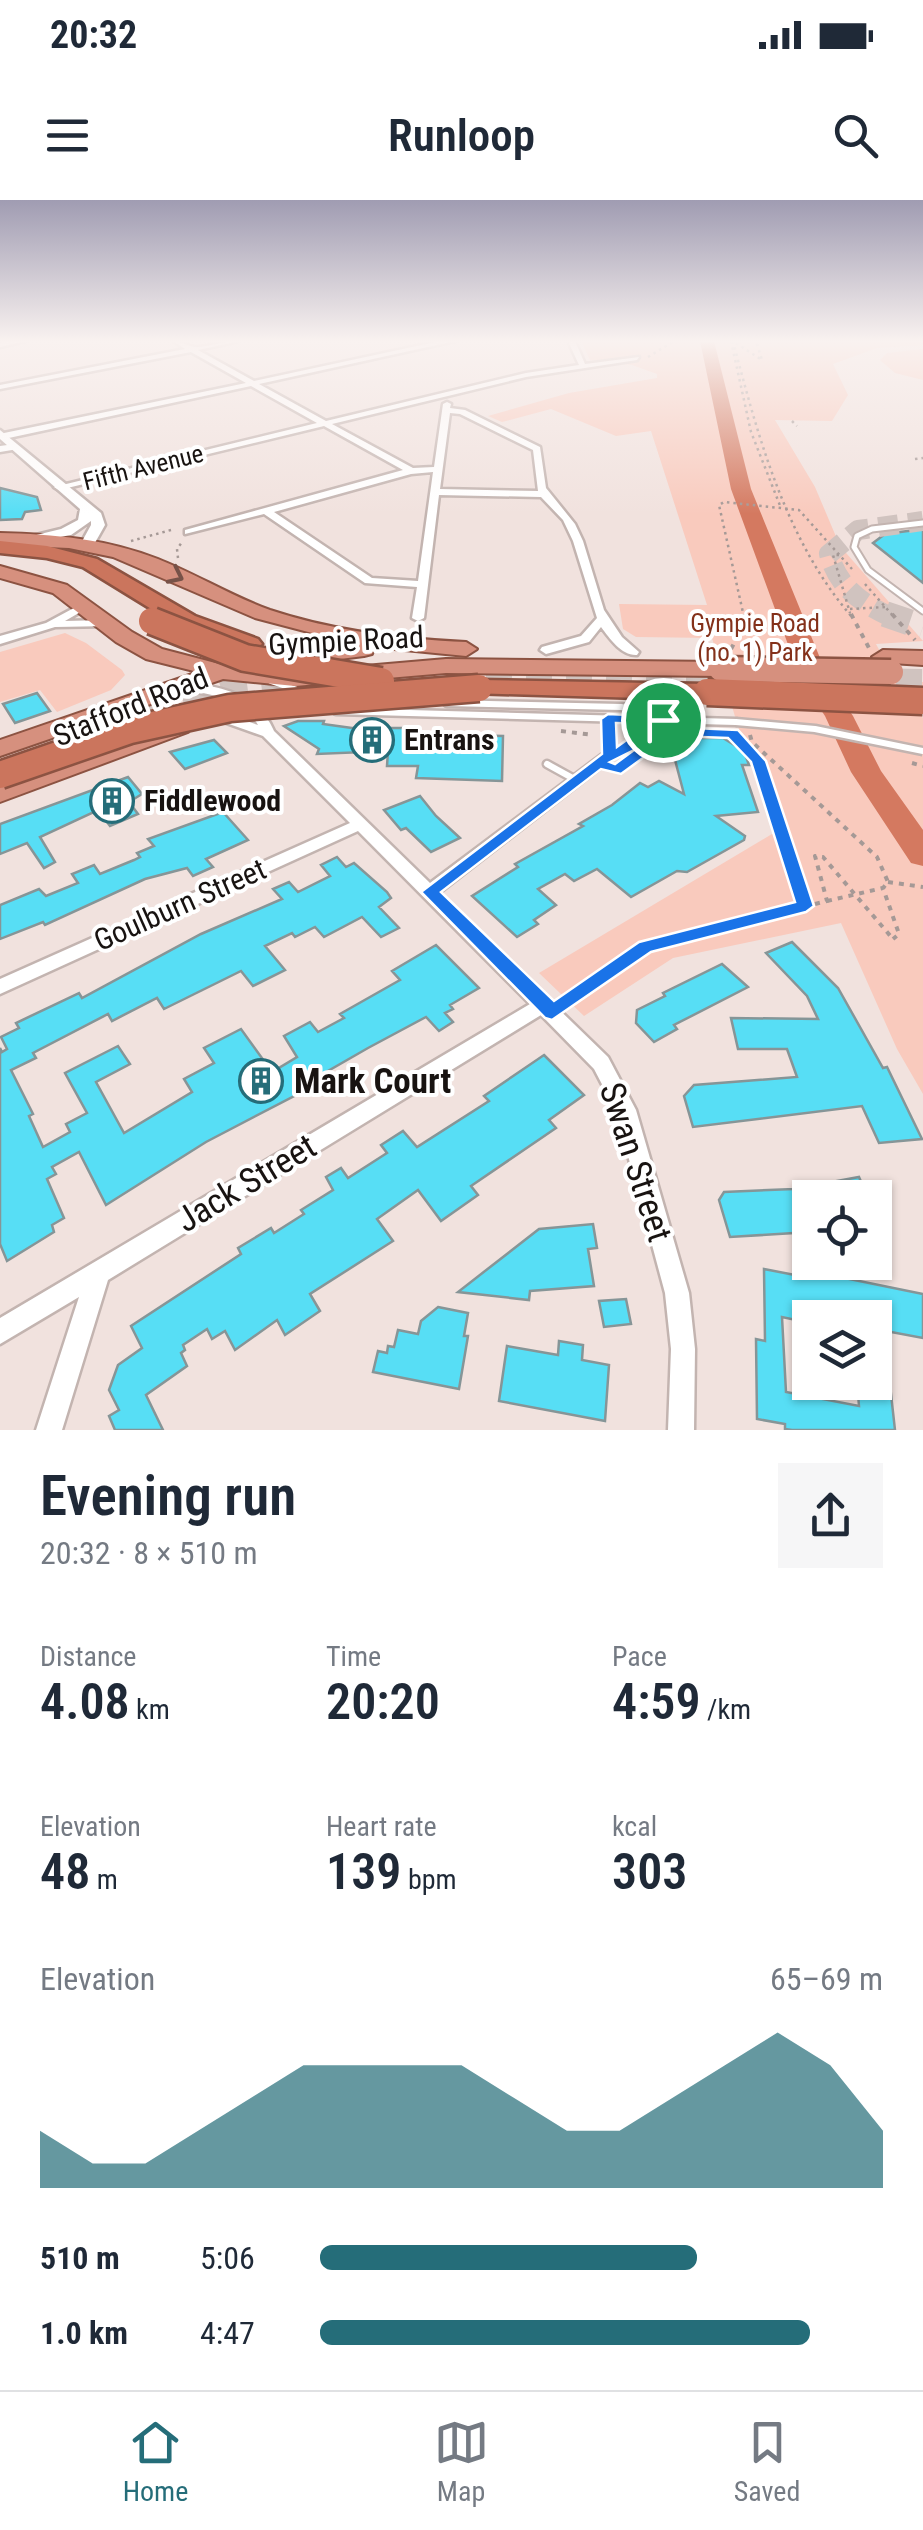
<!DOCTYPE html>
<html lang="en">
<head>
<meta charset="utf-8">
<style>
	:root { --surface:#fff; --page:#f6f6f7; --text:#1f2937; --muted:#747a83; --line:#e0e1e3; --accent:#256d79 }
	body { margin:0; font-family:"Roboto Condensed",sans-serif; background:var(--page); color:var(--text); height:100vh; display:flex; flex-direction:column; font-size:38px; white-space:nowrap }
	* { box-sizing:border-box; margin:0 }
	p { font-size:32px; color:var(--muted) }
	.icon { flex:none; width:55px; height:55px; fill:none; stroke:currentColor; stroke-width:2; stroke-linecap:round; stroke-linejoin:round }
	.map { position:relative; height:1230px; overflow:hidden }
	.drawer { display:flex; flex-direction:column; background:var(--surface); flex:1 }
	.drawer>* { flex:none }
	.tools { position:absolute; left:792px; top:980px; display:grid; gap:20px }
	.tools a { display:grid; place-items:center; width:100px; height:100px; border-radius:0px; background:var(--surface); box-shadow:0 2px 8px #0004; font-size:50px }
	.pin { position:absolute; display:grid; place-items:center; width:85px; height:85px; color:#fff; margin:-42px; border:5px solid #fff; border-radius:50%; box-shadow:0 2px 10px #0007 }
	.round { display:grid; place-items:center; flex:none; width:105px; height:105px; border-radius:0px; background:var(--page) }
	.head { display:flex; align-items:center; justify-content:space-between; height:170px; padding:0 40px }
	h1 { font-size:55px; font-weight:600; line-height:75px }
	.figures { display:grid; grid-template-columns:repeat(3,1fr); gap:15px; height:170px; padding:10px 40px }
	.figures div { display:grid; align-content:center }
	.figures b { font-size:50px; font-weight:600 }
	.figures small { font-size:28px; font-weight:400 }
	.figures p { font-size:28px }
	.chart { height:280px; padding:20px 40px }
	.chart p { display:flex; justify-content:space-between }
	.chart svg { width:100%; height:180px; margin-top:10px; fill:var(--accent); opacity:.7 }
	ul { padding:0 40px; list-style:none; font-size:32px }
	li { display:grid; grid-template-columns:160px 120px 1fr; align-items:center; height:75px }
	li i { height:25px; border-radius:12px; background:var(--accent) }
	.status { display:flex; justify-content:space-between; align-items:center; height:70px; padding:0 50px; background:var(--surface); direction:ltr }
	.status svg { height:28px; fill:currentColor }
	header { display:flex; justify-content:space-between; align-items:center; height:130px; padding:0 40px; background:var(--surface); font-size:45px; font-weight:600 }
	.dock { display:flex; justify-content:space-around; align-items:center; height:140px; border-top:2px solid var(--line); background:var(--surface); font-size:28px; color:var(--muted) }
	.dock a { display:grid; justify-items:center; gap:5px }
	.dock .on { color:var(--accent) }
	.map>svg:first-child { display:block }
</style>
</head>
<body>
<div class="status"><b>20:32</b><svg viewBox="0 0 49 12"><path d="M0 12V9h3v3zM5 12V6h3v6zM10 12V3h3v9zM15 12V0h3v12zM26 1h20v11H26zM47 4h2v5h-2z"/></svg></div>
<header><svg class="icon" aria-label="menu" viewBox="0 0 24 24"><path d="M4 6h16M4 12h16M4 18h16"/></svg>Runloop<svg class="icon" aria-label="search" viewBox="0 0 24 24"><circle cx="10" cy="10" r="6"/><path d="M15 15l6 6"/></svg></header>
<div class="map">
<svg width="923" height="1230" viewBox="0 0 923 1230">
	<rect width="100%" height="100%" fill="#f1e2de"/>
	<g fill="#f9cabd">
		<path d="M581,141h342v4l-46,3 -44,16 15,31 -16,26 -57,-1 40,67 25,59 83,95 -47,3 20,37 27,1v5l-18,-1 18,32v376l-26,-45 -56,-126 -168,35 -89,58 -45,-43 238,-142 -29,-78 -19,-16h12l-29,-99 -76,-1 -13,-8 -4,-25 88,1 -56,-174 -35,5 -65,-27 -49,13 -14,-6 81,-23 88,-15v-4l-25,-9 -42,-5z"/>
		<path d="M923,149v31l-28,-7 -15,-13 7,-7z"/>
		<path d="M65,433l21,10 36,27 3,5 -14,15 -54,22 -17,-22 -40,12v-50z"/>
	</g>
	<g fill="none" stroke-linecap="round" stroke-linejoin="round">
		<path fill="#d47960" fill-rule="evenodd" d="M700,141h14l37,148 78,191 24,36 28,55 42,59v36l-12,-3 -60,-91 -26,-56 -24,-36 -70,-191z"/>
	</g>
	<g fill="#57def5" stroke="#869597" stroke-width="2.5">
		<path d="M0,288l37,9 4,13 -16,2 -3,7 -22,1z"/>
		<path d="M923,329v54l-50,-40 12,-9z"/>
		<path d="M37,493l13,18 -35,12 -12,-19z"/>
		<path d="M298,521h26l-1,3 29,4h64v6l87,2 -1,45 -86,-3 2,-12h-31l1,-15 -71,3 2,-5 -35,-23z"/>
		<path d="M681,538h42l21,13 5,14h-7l16,47 -42,4 29,20 -1,4 -57,32 -10,-1 -46,26 -34,-28 -23,12 -9,-7 -27,15 18,16 -22,15 4,4 -21,13 -45,-41 46,-29 -3,-3 68,-38 -4,-2 33,-19 28,-22 8,4 11,-6 25,13 -14,-53z"/>
		<path d="M214,540l13,13 -42,16 -15,-17z"/>
		<path d="M128,577l14,17 -13,8 9,12 -28,12 -12,-16 -58,27 15,25 -11,6 -17,-25 -27,11v-30z"/>
		<path d="M420,596l16,20 24,22 -29,14 -25,-24 -5,2 -17,-20z"/>
		<path d="M223,612l25,28 -42,19 7,8 -20,9 -6,-8 -42,11 -100,46 -2,-3 -43,17v-34l39,-16 7,7 32,-13 -6,-9 22,-9 6,9 34,-14 6,-3 -3,-4 17,-7 -6,-7z"/>
		<path d="M337,657l9,10 8,-4 33,29 4,6 -12,9 20,21 -18,9 -19,-20 -38,20 -9,-10 -20,10 -3,-4 -27,13 20,24 -32,16 -12,-15 -77,38 -7,-11 -45,23 -4,-7 -75,39 3,5 -25,12 22,44 -4,2 14,31 27,-15 -4,-8 21,-11 -22,-40 53,-27 12,18 -34,18 28,51 68,-41 -8,-13 30,-16 -10,-15 37,-19 31,43 25,-15 -13,-21 26,-14 8,10 26,-14 -4,-4 60,-34 -8,-9 44,-26 43,43 -29,17 3,4 -8,4 8,9 -14,9 -13,-14 -58,31 -73,42 3,4 -92,48 -100,63 -27,-53 -27,15 4,7 -9,5 17,39 -12,7 2,7 -47,29 -7,-17v-196l2,4 5,-3 -6,-12 18,-9 -3,-5 63,-30 3,5 119,-64 81,-35 -9,-10 16,-7 9,10 32,-16 -9,-11z"/>
		<path d="M792,742l46,46 45,80 4,-1 35,72 -43,4 -17,-37 -169,21 -9,-31 10,-11 103,-8 -10,-28h-49l-7,-31 87,1 -11,-23 -41,-43z"/>
		<path d="M722,764l26,23 -74,38 3,4 -23,13 -18,-19 1,-13 28,-14 -2,-3z"/>
		<path d="M544,855l40,40 -35,25 7,8 -85,58 7,9 -37,26 -23,-31 -41,29 16,22 -83,53 10,17 -35,24 -8,-15 -42,30 -10,-19 -13,8 -5,-10 -24,16 2,5 -4,3 6,13 -41,29 17,35h-48l-6,-14 10,-6 -10,-20 9,-25 24,-17 -11,-22 110,-72 -3,-6 33,-20 3,5 30,-19 -3,-4 32,-20 -7,-13 15,-9 7,10 39,-25 -6,-8 22,-14 14,16 72,-46 -5,-5z"/>
		<path d="M859,977l9,21h-58v34l-80,5 -11,-37 5,-8 70,-3z"/>
		<path d="M593,1024l4,24 -9,1 6,37 -64,5 -1,9 -71,-8 81,-63z"/>
		<path d="M764,1069l36,7v-4l25,2 98,20v44l-48,-9v-11h-65v5l-28,-6 4,75 73,14 -2,-24h18v-41l10,-1 10,90h-103l-7,-1v-5l-28,-5 -1,-80 9,2z"/>
		<path d="M626,1099l5,25 -27,3 -5,-26z"/>
		<path d="M438,1107l30,6 -4,23h4l-9,53 -86,-17 5,-21 9,2 1,-7 6,1 4,-17 20,4 3,-13z"/>
		<path d="M559,1141l24,4 -1,15 27,5 -4,56 -106,-20 8,-55 51,9z"/>
	</g>
	<g fill="none" stroke-linecap="round" stroke-linejoin="round">
		<path stroke="#d0c3bf" stroke-width="20" stroke-dasharray="20 10" stroke-linecap="butt" d="M891,417c-30,-14 -53,-30 -62,-63l29,-24 65,-9"/>
		<g stroke="#d0c3bf" stroke-width="26" stroke-dasharray="26 14" stroke-linecap="butt">
			<path d="M885,414l38,13"/>
			<path d="M366,477l389,2"/>
			<path d="M856,481l67,1"/>
			<path d="M107,526l118,-36 80,-11"/>
		</g>
		<g stroke="#c3b4b0" stroke-width="9">
			<path id="service-far1" d="M923,323l-51,6 -15,7 -3,11 14,23 55,41"/>
		</g>
		<g stroke="#c3b4b0" stroke-width="11">
			<g id="service">
				<path d="M271,481l29,10"/>
				<path d="M447,503l174,4 66,10"/>
				<path d="M336,511l400,11"/>
				<path d="M609,519l1,36"/>
				<path d="M610,555l21,-9 32,-26"/>
				<path d="M547,564l29,16"/>
			</g>
		</g>
		<g stroke="#c3b4b0" stroke-width="5">
			<g id="minor">
				<path d="M8,141h17l-25,6v-4z"/>
				<path d="M173,141c9,0 15,6 24,6 14,-1 28,-6 42,-6l-41,9 56,31 186,-40h15l-196,43 67,37 200,-48 53,-8 -11,-24h7l10,23 54,-7 -2,3 -111,17 -194,47 81,44 21,-1 9,-63 4,-2 4,2 -1,4 15,2 75,37 6,41 29,36 8,17 21,69 18,27 17,15 -2,3c-15,1 -27,-16 -36,-28l-12,15 -43,12 -6,-4 2,-3 39,-11 16,-18 -24,-77 -10,-21 -22,-23 -102,-2 -15,123 -6,3 -6,-3 5,-31 -52,-4 -101,-69 -79,20v-4l218,-60 -79,-44 -265,64 -5,-3 263,-64 -66,-37 -247,53 -4,-3 4,-3 242,-50 -55,-31 -191,37v-4l185,-36zM450,213l10,1 73,36 5,41 -98,-2zM433,272l-15,109 -46,-3 -98,-66 137,-38z"/>
				<path d="M15,244l4,3 -1,2 -18,3v-6z"/>
				<path d="M85,402l6,3 -2,2 -24,14 42,-1 6,4 -2,2 -56,1 -55,17v-8l46,-13z"/>
				<path d="M181,482c38,4 77,11 93,49l156,152 175,-131 5,-1 7,4 -178,138 169,164 28,53 53,183 6,56 -1,81h-26l3,-81 -6,-56 -49,-182 -22,-42 -53,-54 -433,265 -46,150h-26l43,-133 -79,47v-26l530,-314 -172,-173 -358,163v-15l350,-156 -87,-87 -48,-17 -2,-3 7,-4 38,13c-17,-30 -51,-31 -82,-36l-1,-3z"/>
			</g>
		</g>
		<g stroke="#c3b4b0" stroke-width="5">
			<path id="tertiary" d="M0,230l101,83 4,12 -13,23 -12,-3 11,-20v-4l-20,14 -43,8v-6l33,-8 17,-9 2,-11 -80,-70z"/>
		</g>
		<g stroke="#8c5342" stroke-width="4">
			<g id="trunk">
				<path d="M0,333c54,1 107,6 158,26 38,15 73,37 112,51 63,21 130,29 196,32l11,7 -11,7 -92,-9 -2,7 -8,2 -96,12 -8,-2 -3,-5 3,-5 94,-12 -99,-26 -142,-61 -44,-9 -69,-3z"/>
				<path d="M0,366l67,19 65,47 30,17 61,16 72,7 151,-13 275,3 11,7 -11,7 -275,-3 -151,13 -72,-7 -223,77v-16l198,-68 -52,-13 -30,-17 -63,-49 -53,-15z"/>
				<path d="M883,450l40,1v14l-48,-3 -3,-5z"/>
				<path d="M179,520l9,2 3,5 -3,5 -188,70v-17z"/>
			</g>
		</g>
		<g stroke="#8c5342" stroke-width="5">
			<g id="motorway">
				<path d="M0,341l47,5 50,13 98,57 63,23 4,5 -12,7 -71,-25 -96,-59 -36,-9 -47,-5z"/>
				<path d="M479,480l228,4 13,8 -13,8 -237,-7 -4,-5 4,-5z"/>
			</g>
		</g>
		<g stroke="#a59996" stroke-width="2.5" stroke-dasharray="2.5 4" stroke-linecap="butt">
			<path d="M731,141l20,91 30,76"/>
			<path d="M733,141c25,96 53,200 119,276"/>
			<path d="M736,143l26,17 -6,-19"/>
			<path d="M648,157l26,-16"/>
			<path d="M792,221l5,5"/>
			<path d="M915,259l8,-1"/>
			<path d="M131,341l40,-11"/>
			<path d="M839,355h-6l17,58"/>
			<path d="M178,358l-1,-9 6,-8"/>
			<path d="M865,384l29,33"/>
			<path d="M850,409l35,-2"/>
			<path d="M744,417l-25,-112 5,-3 75,8 53,59"/>
		</g>
		<g stroke="#a59996" stroke-width="4" stroke-dasharray="5 6" stroke-linecap="butt">
			<path d="M851,414l18,34"/>
			<path d="M892,414l23,26"/>
			<path d="M731,449l14,-26 -2,-9"/>
			<path d="M561,531l32,4"/>
			<path d="M733,534l25,27 48,145"/>
			<path d="M750,535l2,7 125,115 11,25 -5,6 16,46 -6,5"/>
			<path d="M888,682l35,5"/>
			<path d="M827,701l56,-13"/>
			<path d="M564,805l81,-58 182,-46 -12,-45 8,1 70,82"/>
		</g>
		<use href="#service-far1" stroke="#fff" stroke-width="5"/>
		<use href="#service" stroke="#fff" stroke-width="6"/>
		<use href="#minor" fill="#fff" fill-rule="evenodd"/>
		<use href="#tertiary" fill="#fff" fill-rule="evenodd"/>
		<use href="#trunk" fill="#d6907e" fill-rule="evenodd"/>
		<use href="#motorway" fill="#cb755d" fill-rule="evenodd"/>
		<g stroke="#c3b4b0" stroke-width="11" stroke-linecap="butt">
			<path id="service-bridge" d="M736,522l79,7 108,22"/>
		</g>
		<g stroke="#8c5342" stroke-width="29" stroke-linecap="butt">
			<path id="trunk-bridge" d="M721,469l170,3"/>
		</g>
		<g stroke="#8c5342" stroke-width="31" stroke-linecap="butt">
			<g id="motorway-bridge">
				<path d="M152,421l93,37 136,23"/>
				<path d="M707,492l216,9"/>
				<path d="M0,575l130,-45 100,-22 249,-20"/>
			</g>
		</g>
		<path stroke="#a59996" stroke-width="4" stroke-dasharray="5 6" stroke-linecap="butt" d="M912,563l11,3"/>
		<use href="#service-bridge" stroke="#fff" stroke-width="6"/>
		<use href="#trunk-bridge" stroke="#d6907e" stroke-width="24"/>
		<use href="#motorway-bridge" stroke="#cb755d" stroke-width="26"/>
	</g>
	<defs><path id="oneway-chevron" d="M-2-3.5L2.5 0L-2 3.5" fill="none" stroke-width="1.6" stroke-linecap="round" stroke-linejoin="round" transform="scale(2.5)"/></defs>
	<use stroke="#775248" href="#oneway-chevron" transform="translate(176 376) rotate(26)"/>
	<linearGradient id="sky" x2="0" y2="1"><stop stop-color="#a09cb2"/><stop offset="0.45" stop-color="#f9f2f0"/><stop offset="1" stop-color="#f9f2f0" stop-opacity="0"/></linearGradient>
	<rect width="923" height="314" fill="url(#sky)"/>
	<path fill="#1a73e8" stroke="#fff" stroke-width="2.5" fill-rule="evenodd" d="M608,514l60,3v6l-26,21 28,-17 68,3 28,31 48,145 -8,6 -155,40 -99,68 -7,-2 -124,-126 181,-138 -1,-35zM616,523l33,1 -32,23zM673,536l55,2 23,24 44,140 -156,40 -85,59 -113,-109 160,-123 20,5zM634,550l-19,14 -5,-2z"/>
	<defs>
		<g id="building-ring" transform="scale(2.25)"><circle r="9.5" fill="#fff" stroke="#256d79" stroke-width="1.5"/><path d="M-4-6H4V6H1V3H-1V6H-4ZM-2.5-4.3h1.7v1.8h-1.7ZM.8-4.3h1.7v1.8H.8ZM-2.5-1h1.7V.8h-1.7ZM.8-1h1.7V.8H.8Z" fill="#256d79"/></g>
	</defs>
	<g fill-rule="evenodd">
		<use href="#building-ring" x="372" y="540"/>
		<use href="#building-ring" x="112" y="601"/>
		<use href="#building-ring" x="261" y="881"/>
	</g>
	<g text-anchor="middle" stroke-width="8" stroke-linejoin="round" paint-order="stroke">
		<g font-size="25" fill="#181311" stroke="#fff">
			<text transform="translate(143 267) rotate(-14)" y="9">Fifth Avenue</text>
		</g>
		<g font-size="25" fill="#84311a" stroke="#fff">
			<text x="755" y="432">Gympie Road<tspan x="755" dy="29">(no. 1) Park</tspan></text>
		</g>
		<g font-size="30" fill="#181311" stroke="#fff">
			<text transform="translate(346 441) rotate(-3)" y="10">Gympie Road</text>
			<text transform="translate(131 507) rotate(-22)" y="10">Stafford Road</text>
			<text transform="translate(180 705) rotate(-24)" y="10">Goulburn Street</text>
		</g>
		<g font-size="30" font-weight="bold" fill="#181311" stroke="#fff" text-anchor="start">
			<text x="404" y="550">Entrans</text>
			<text x="144" y="611">Fiddlewood</text>
		</g>
		<g font-size="35" font-weight="bold" fill="#181311" stroke="#fff" text-anchor="start">
			<text x="294" y="893">Mark Court</text>
		</g>
		<g font-size="35" fill="#181311" stroke="#fff">
			<text transform="translate(636 962) rotate(72)" y="12">Swan Street</text>
			<text transform="translate(246 983) rotate(-31)" y="12">Jack Street</text>
		</g>
	</g>
</svg>
<div class="tools">
<a><svg class="icon" aria-label="locate" viewBox="0 0 24 24"><circle cx="12" cy="12" r="6"/><path d="M12 2v4M12 18v4M2 12h4M18 12h4"/></svg></a>
<a><svg class="icon" aria-label="layers" viewBox="0 0 24 24"><path d="M12 4l9 5-9 5-9-5zM3 14l9 5 9-5"/></svg></a>
</div>
<div class="pin" style="left:663px;top:520px;background:#1e9e55"><svg class="icon" aria-label="arrive" viewBox="0 0 24 24"><path d="M6 21V4h12l-3 4 3 4H6"/></svg></div>
</div>
<section class="drawer">
<div class="head"><div><h1>Evening run</h1><p>20:32 · 8 × 510 m</p></div><a class="round"><svg class="icon" aria-label="share" viewBox="0 0 24 24"><path d="M12 15V3M7 8l5-5 5 5M5 13v7h14v-7"/></svg></a></div>
<div class="figures">
<div><p>Distance</p><b>4.08<small> km</small></b></div>
<div><p>Time</p><b>20:20</b></div>
<div><p>Pace</p><b>4:59<small> /km</small></b></div>
</div>
<div class="figures">
<div><p>Elevation</p><b>48<small> m</small></b></div>
<div><p>Heart rate</p><b>139<small> bpm</small></b></div>
<div><p>kcal</p><b>303</b></div>
</div>
<div class="chart"><p><span>Elevation</span>65–69 m</p>
<svg viewBox="0 0 160 44" preserveAspectRatio="none"><path d="M0 44V30L10 38L20 38L30 30L40 22L50 14L60 14L70 14L80 14L90 22L100 30L110 30L120 22L130 14L140 6L150 14L160 30V44z"/></svg>
</div>
<ul>
<li><b>510 m</b>5:06<i style="width:67%"></i></li>
<li><b>1.0 km</b>4:47<i style="width:87%"></i></li>
</ul>
</section>
<nav class="dock">
<a class="on"><svg class="icon" aria-label="home" viewBox="0 0 24 24"><path d="M3 11l9-7 9 7M6 9v11h12V9"/></svg>Home</a>
<a><svg class="icon" aria-label="map" viewBox="0 0 24 24"><path d="M3 6l6-2 6 2 6-2v14l-6 2-6-2-6 2zM9 4v14M15 6v14"/></svg>Map</a>
<a><svg class="icon" aria-label="saved" viewBox="0 0 24 24"><path d="M7 4h10v16l-5-4-5 4z"/></svg>Saved</a>
</nav>
</body>
</html>
